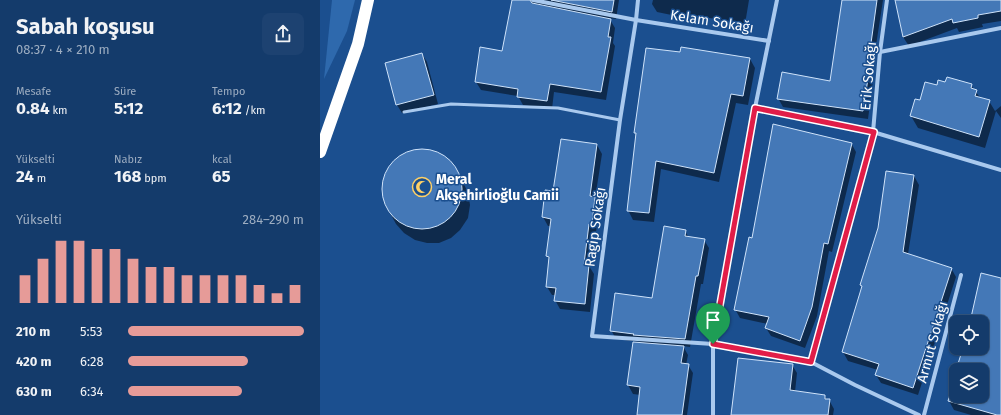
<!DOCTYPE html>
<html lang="tr">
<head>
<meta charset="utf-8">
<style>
	:root { --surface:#143b6b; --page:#1d4271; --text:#f1f3f6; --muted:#9dadc1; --line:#33557e; --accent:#e69b98 }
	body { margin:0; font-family:"Fira Sans",sans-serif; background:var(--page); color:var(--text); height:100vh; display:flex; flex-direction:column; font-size:15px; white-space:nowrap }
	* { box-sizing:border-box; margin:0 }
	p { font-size:13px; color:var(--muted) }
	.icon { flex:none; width:22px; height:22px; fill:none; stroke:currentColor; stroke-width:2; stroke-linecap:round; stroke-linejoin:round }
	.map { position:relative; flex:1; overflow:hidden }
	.panel { display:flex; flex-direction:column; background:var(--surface); width:320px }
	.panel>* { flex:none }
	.tools { position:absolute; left:629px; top:315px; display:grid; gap:8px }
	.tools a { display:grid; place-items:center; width:40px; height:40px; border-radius:8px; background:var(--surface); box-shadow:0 1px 3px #0004,0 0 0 1px var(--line); font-size:20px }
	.pin { position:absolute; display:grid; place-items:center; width:34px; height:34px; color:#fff; margin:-41px -17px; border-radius:50% 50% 50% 0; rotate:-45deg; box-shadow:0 0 4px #0007 }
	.pin .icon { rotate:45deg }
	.round { display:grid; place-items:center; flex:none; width:42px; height:42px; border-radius:8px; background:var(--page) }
	.headline { display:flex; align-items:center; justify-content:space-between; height:68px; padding:0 16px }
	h1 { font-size:22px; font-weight:700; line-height:30px }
	.figures { display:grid; grid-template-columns:repeat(3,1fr); gap:6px; height:68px; padding:4px 16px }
	.figures div { display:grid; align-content:center }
	.figures b { font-size:17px; font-weight:700 }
	.figures small { font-size:11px; font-weight:400 }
	.figures p { font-size:11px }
	.chart { height:112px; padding:8px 16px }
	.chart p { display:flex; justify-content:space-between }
	.chart svg { width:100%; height:72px; margin-top:4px; stroke:var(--accent); stroke-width:6 }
	ul { padding:0 16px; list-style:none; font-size:13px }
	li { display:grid; grid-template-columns:64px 48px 1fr; align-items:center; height:30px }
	li i { height:10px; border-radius:5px; background:var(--accent) }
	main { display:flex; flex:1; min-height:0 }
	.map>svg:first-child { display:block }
</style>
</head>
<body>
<main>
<section class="panel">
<div class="headline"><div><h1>Sabah koşusu</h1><p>08:37 · 4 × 210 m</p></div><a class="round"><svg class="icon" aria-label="share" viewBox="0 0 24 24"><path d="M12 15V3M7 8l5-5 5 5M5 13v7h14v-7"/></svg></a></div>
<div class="figures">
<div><p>Mesafe</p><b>0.84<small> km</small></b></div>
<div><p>Süre</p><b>5:12</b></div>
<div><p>Tempo</p><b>6:12<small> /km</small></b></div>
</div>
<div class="figures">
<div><p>Yükselti</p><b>24<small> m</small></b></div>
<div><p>Nabız</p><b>168<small> bpm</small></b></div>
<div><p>kcal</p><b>65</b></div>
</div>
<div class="chart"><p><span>Yükselti</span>284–290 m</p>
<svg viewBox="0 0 160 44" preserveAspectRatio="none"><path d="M5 44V27M15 44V17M25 44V6M35 44V6M45 44V11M55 44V11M65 44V17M75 44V22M85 44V22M95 44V27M105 44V27M115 44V27M125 44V27M135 44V33M145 44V38M155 44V33"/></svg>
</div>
<ul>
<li><b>210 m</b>5:53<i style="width:100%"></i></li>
<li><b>420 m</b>6:28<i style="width:68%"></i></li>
<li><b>630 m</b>6:34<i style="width:65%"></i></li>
</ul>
</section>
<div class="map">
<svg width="681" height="415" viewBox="0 0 681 415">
	<rect width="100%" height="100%" fill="#1b4f8f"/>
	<path fill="#2e69ad" d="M12,0h23l-8,31 -23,48z"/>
	<g fill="#0007">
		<path d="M201,0h98l-3,19 -7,-1 6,10 -2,15 2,3 -9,54 -52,-8 -2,17 -29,-4 -5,-9 -37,-6 -5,-8 27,-30z"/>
		<path d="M333,0h96l-4,24 -53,-9 -1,4 -34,-7 -5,-8z"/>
		<path d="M523,0h40l-12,78 2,3 -5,38 -85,-12 -5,-9 53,-16z"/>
		<path d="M576,0h105v21l-19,3 1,3 -24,5 -2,-4 -48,18 -6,-9z"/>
		<path d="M361,53l69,6 5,9 -7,37 -12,-2 -17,79 -58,-13 -7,53 -21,-2 -5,-10 9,-75 -1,-2z"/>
		<path d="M102,54l5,8 11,42 -36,9 -5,-8 -11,-42z"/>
		<path d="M626,83l25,2 10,14 8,2 6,10 6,-5v12l-5,-7 -11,37 -67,-20 -7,-12 10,-15 16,-15z"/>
		<path d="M531,143l5,9 -24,100 -3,-1 -12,65 -12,32 -34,-12 -5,-8 2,-4 -28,-6 -5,-9 17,-70z"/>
		<path d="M277,145l5,9 -7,45 5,7 -4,26h-3l-4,34 5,8 -4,38 -30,-3 -5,-9 1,-5h-4l-5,-8 3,-26 -3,-5 4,-30h-3l-5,-9 11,-25z"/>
		<path d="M98,150h13l12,6 10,9 15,27 2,13 -2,13 -8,12 -9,8 -12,5h-12l-12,-3 -11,-7 -8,-9 -8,-15 -5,-12v-12l3,-13 8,-11 11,-8z"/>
		<path d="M567,173l27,3 5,9 -11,69 43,14 5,9 -38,118 -37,-12 -5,-8 2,-5 -30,-9 -5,-9 20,-64 -2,-3 18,-57z"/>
		<path d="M365,231l4,7 15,2 5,8 -6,36h-2l-11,63 -7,-1 5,9 -2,10h2l5,8 -6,42h-49l3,-20 -8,-1 -5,-9 13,-43 -25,-3 -5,-9 42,-31z"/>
		<path d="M681,279v136h-30l-17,-5 -5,-9 7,-26v21h26v-26h-24l6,-22h18v-26h-11z"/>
		<path d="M472,365l5,8 -2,19 29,3 3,5h2l5,9 -1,6h-101z"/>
	</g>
	<g fill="#4478b7" stroke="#cfe3fa">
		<path d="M192,0h18l2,3 79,16 -3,18h3l-10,55 -51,-8 -3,17 -30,-4 1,-8 -43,-7 5,-35 22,4z"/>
		<path d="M231,0h63l-2,12z"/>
		<path d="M522,0h35l-10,72h2l-6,39 -86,-12 5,-27 48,9z"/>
		<path d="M575,0h106v11l-23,4v3l-25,5 -1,-4 -49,18z"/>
		<path d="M361,47l69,11 -7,38 -12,-2 -17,79 -58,-12 -7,52 -22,-2 9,-78h-2l12,-85 34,4z"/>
		<path d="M102,53l12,42 -38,10 -11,-42z"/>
		<path d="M627,77l25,7 -1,4 6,2 -2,6 15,4 -11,37 -69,-21 5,-17 5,1 5,-18 12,3 1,-5 7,2z"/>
		<path d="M453,124l79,19 -24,101 -4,-1 -12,64 -12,34 -35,-13 4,-11 -35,-7 15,-73 3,1z"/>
		<path d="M241,139l36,5 -7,52 5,1 -3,27h-3l-5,40 5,1 -4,39 -31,-3 2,-13 -10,-1 3,-30 -3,-1 5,-37 -9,-2 3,-27 8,1z"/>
		<circle cx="102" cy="189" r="40"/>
		<path d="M566,171l28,4 -11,77 49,16 -39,120 -38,-13 4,-11 -37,-12 20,-66 -2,-1 18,-57z"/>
		<path d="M344,226l22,4 -1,6 20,3 -7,37h-2l-11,63 -52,-4 1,-1 -24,-3 5,-38 37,5z"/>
		<path d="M661,273l20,5v137h-4l-49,-14 8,-29v24h26v-26h-26l7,-22h19v-26h-12z"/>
		<path d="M313,342l51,4 -3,17 8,1 -7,51h-45l3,-28 -13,-2z"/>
		<path d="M418,358l55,6 -3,26 35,5v4h5l-2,16h-97z"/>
	</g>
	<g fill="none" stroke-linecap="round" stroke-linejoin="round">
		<path stroke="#a9c9ee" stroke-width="3" d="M84,112l47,-8 107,4 62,12"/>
		<g stroke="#a9c9ee" stroke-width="4">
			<path d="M213,0l103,20 133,21"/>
			<path d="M318,0l-2,20 -16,100 -28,216 121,8 98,18 44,23 64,30"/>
			<path d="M560,52l121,-24"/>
			<path d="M435,108l118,24 128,38"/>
			<path d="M491,362l62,-230 7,-80 7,-52"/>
			<path d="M393,415v-71l42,-236 22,-108"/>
			<path d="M604,415l37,-140"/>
		</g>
		<path stroke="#fff" stroke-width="12" d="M0,152l38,-108 10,-44"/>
	</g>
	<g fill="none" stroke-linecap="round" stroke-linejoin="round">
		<g stroke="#fff" stroke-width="8">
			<path id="route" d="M435,108l119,24 -63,230 -98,-18z"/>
		</g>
		<use href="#route" stroke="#e11d48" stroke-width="5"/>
	</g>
	<defs>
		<g id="mosque-ring" transform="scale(1)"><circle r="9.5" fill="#1b4f8f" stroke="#ffd166" stroke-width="1.5"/><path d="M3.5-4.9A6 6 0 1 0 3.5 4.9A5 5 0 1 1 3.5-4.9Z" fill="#ffd166"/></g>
	</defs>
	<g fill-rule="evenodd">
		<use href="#mosque-ring" x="102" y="187"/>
	</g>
	<g text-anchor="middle" stroke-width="3" stroke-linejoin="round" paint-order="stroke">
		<g font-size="14" fill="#fff" stroke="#1b4f8f">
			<text transform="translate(392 21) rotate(9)" y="5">Kelam Sokağı</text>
			<text transform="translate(548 76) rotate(-85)" y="5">Erik Sokağı</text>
			<text transform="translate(275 227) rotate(-82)" y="5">Ragip Sokağı</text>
			<text transform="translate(612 342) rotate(-75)" y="5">Armut Sokağı</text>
		</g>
		<g font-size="14" font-weight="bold" fill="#fff" stroke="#1b4f8f" text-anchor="start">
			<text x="116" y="184">Meral<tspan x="116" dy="16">Akşehirlioğlu Camii</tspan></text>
		</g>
	</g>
</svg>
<div class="tools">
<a><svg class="icon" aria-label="locate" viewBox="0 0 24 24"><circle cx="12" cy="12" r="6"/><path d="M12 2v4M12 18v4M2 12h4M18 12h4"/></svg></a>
<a><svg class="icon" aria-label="layers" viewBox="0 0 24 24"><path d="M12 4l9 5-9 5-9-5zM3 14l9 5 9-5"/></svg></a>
</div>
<div class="pin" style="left:393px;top:344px;background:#1e9e55"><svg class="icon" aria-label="arrive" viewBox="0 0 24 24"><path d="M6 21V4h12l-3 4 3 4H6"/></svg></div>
</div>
</main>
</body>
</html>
